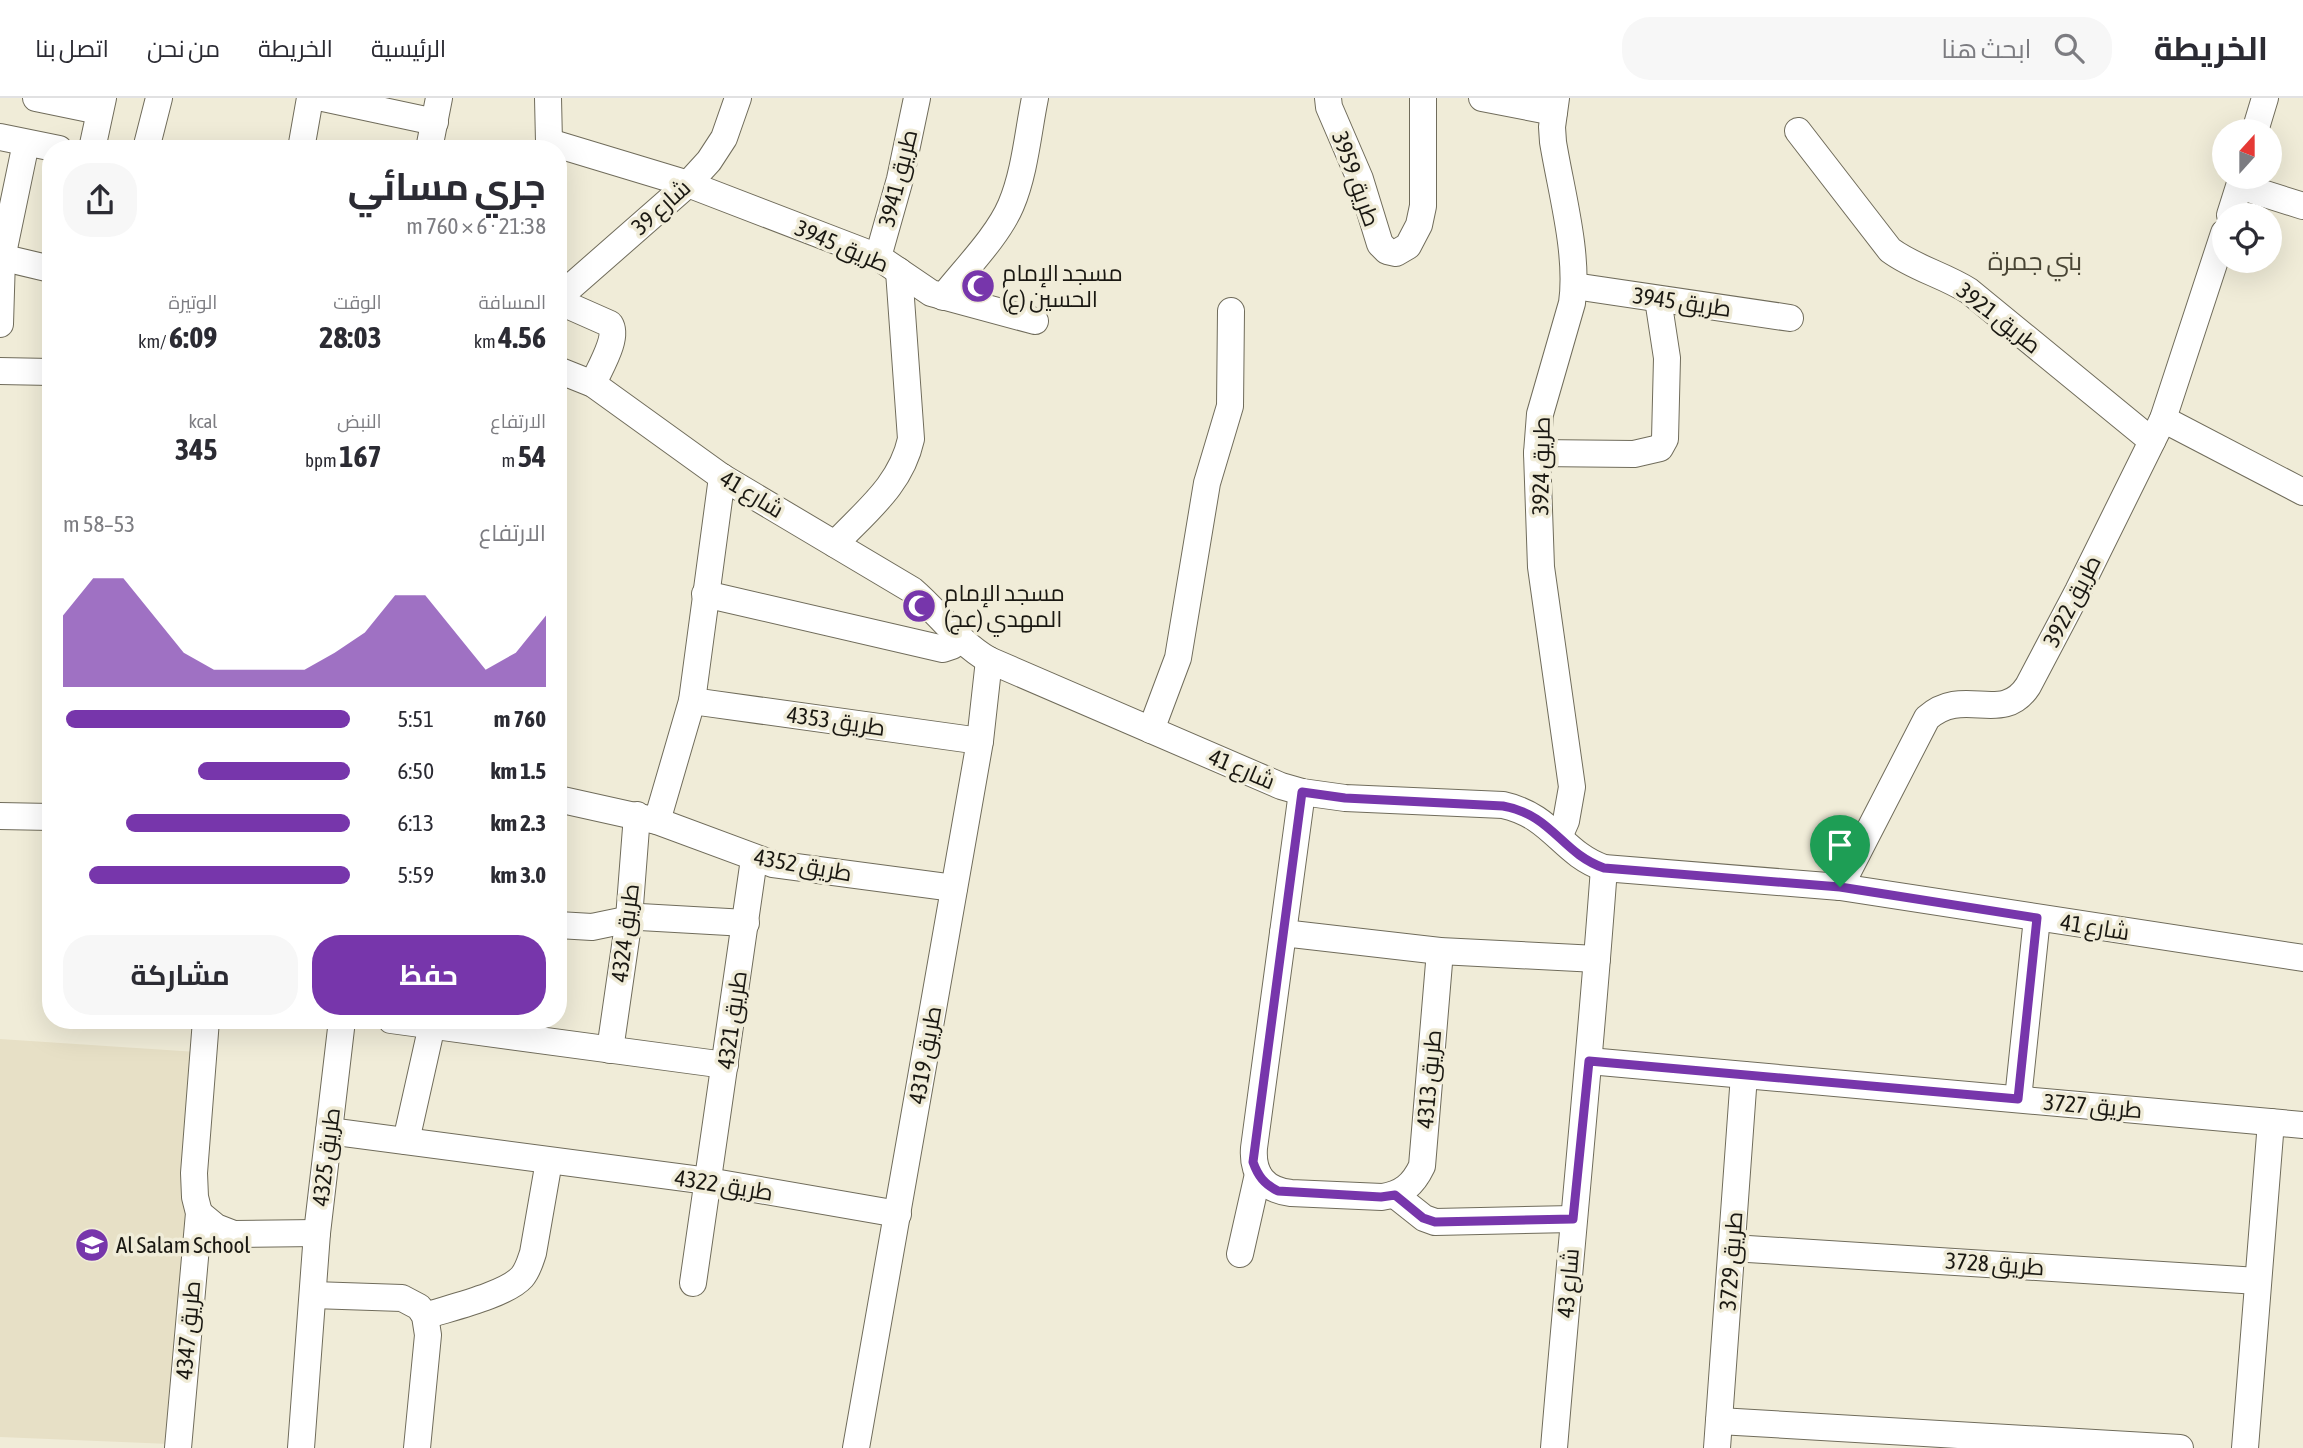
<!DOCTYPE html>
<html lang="ar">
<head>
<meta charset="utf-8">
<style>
	:root { --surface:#fff; --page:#f7f7f7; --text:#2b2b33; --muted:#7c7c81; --line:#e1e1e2; --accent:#7736ab }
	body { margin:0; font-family:"Asap Condensed",Cairo,sans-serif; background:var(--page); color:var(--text); direction:rtl; height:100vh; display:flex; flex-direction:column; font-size:26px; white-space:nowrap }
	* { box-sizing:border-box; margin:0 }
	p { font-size:23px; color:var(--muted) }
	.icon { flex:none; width:38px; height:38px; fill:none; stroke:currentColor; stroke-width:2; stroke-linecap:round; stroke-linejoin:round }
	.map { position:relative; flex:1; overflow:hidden; direction:ltr }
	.panel { position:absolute; left:42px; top:42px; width:525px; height:889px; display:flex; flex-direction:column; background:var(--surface); border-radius:28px; box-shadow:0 7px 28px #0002; direction:rtl }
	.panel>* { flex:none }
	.needle { width:46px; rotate:21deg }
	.buttons { position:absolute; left:2212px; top:21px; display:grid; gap:14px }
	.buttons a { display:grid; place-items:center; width:70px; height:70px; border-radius:50%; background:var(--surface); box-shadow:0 7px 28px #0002; font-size:35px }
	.pin { position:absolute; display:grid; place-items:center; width:60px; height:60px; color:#fff; margin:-72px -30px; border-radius:50% 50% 50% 0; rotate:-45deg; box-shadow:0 0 7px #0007 }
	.pin .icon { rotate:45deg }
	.round { display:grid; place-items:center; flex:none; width:74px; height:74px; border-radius:28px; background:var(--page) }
	.summary { display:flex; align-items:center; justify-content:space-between; height:119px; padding:0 21px }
	h1 { font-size:38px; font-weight:700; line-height:52px }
	.metrics { display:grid; grid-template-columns:repeat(3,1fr); gap:10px; height:119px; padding:7px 21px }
	.metrics div { display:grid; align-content:center }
	.metrics b { font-size:30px; font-weight:700 }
	.metrics small { font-size:19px; font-weight:400 }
	.metrics p { font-size:19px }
	.chart { height:196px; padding:14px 21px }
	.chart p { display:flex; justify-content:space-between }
	.chart svg { width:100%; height:126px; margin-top:7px; fill:var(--accent); opacity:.7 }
	.cta { display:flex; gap:14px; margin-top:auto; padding:14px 21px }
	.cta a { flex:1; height:80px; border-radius:28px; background:var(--accent); color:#fff; font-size:28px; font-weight:700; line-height:80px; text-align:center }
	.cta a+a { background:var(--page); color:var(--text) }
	ul { padding:0 21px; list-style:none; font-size:23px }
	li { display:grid; grid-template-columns:112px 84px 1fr; align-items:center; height:52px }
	li i { height:18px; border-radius:9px; background:var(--accent) }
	header { display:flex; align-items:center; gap:42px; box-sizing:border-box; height:98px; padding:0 35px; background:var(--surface); border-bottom:2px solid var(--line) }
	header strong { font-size:33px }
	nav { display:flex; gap:38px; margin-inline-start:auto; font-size:24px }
	.search { width:490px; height:63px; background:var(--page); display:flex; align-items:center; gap:18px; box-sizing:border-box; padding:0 24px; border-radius:28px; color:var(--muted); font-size:26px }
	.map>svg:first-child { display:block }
</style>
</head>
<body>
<header>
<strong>الخريطة</strong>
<div class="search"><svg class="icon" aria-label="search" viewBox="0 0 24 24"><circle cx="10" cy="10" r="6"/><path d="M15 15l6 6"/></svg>ابحث هنا</div>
<nav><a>الرئيسية</a><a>الخريطة</a><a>من نحن</a><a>اتصل بنا</a></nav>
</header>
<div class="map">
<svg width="2303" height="1350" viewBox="0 0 2303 1350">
	<rect width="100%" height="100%" fill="#f0ecd8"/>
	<path fill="#e7e0c6" d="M0,941l197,13 -27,392 -170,-7z"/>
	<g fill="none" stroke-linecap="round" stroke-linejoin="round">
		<g stroke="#706c5b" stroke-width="28">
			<g id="minor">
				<path d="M36,0l63,13"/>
				<path d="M323,0l112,24"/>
				<path d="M1328,0l1,9 31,72 20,65 7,7 9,2 12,-7 11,-21 4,-19v-108"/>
				<path d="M1482,0l72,14"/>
				<path d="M1556,0l-4,29 1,15c8,49 26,112 19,161l-32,111 -3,39 4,114 31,220 -6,34 -7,16"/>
				<path d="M1798,33l92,119c24,18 54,25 79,41l183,150"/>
				<path d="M2255,33l10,-33"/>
				<path d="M0,39l59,12"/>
				<path d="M549,44l139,42 190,73 53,36 104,28"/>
				<path d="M92,51l11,-51"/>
				<path d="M146,51l13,-51"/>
				<path d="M301,51l9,-51"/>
				<path d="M429,51l10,-51"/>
				<path d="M547,51l2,-7 -1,-44"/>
				<path d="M2240,88l63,20"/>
				<path d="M2230,117l12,-38"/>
				<path d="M0,159l51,12"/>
				<path d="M878,159l22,-78 17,-81"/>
				<path d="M1574,188l216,32"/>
				<path d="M943,199c22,-28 55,-61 68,-92 14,-33 17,-73 24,-107"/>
				<path d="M558,200l130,-114 21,-23 15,-23 14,-40"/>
				<path d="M558,203l52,23c9,14 -11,45 -17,60"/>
				<path d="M0,226l2,-66 24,-115"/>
				<path d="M558,272l35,14 129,93 190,113c27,23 46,52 77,70l292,126 21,6 43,6 158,7c50,11 58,48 101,63l236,19 463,71"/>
				<path d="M0,273l51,1"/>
				<path d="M2163,321l140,73"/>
				<path d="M1537,355l97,1 26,-6 5,-9 2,-81 -9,-59"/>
				<path d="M835,446c31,-33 66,-59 76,-105l-12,-168"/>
				<path d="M705,496l238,55 9,-3 5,-9"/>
				<path d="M692,603l288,40"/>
				<path d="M1151,632l27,-72 29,-175 23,-77 1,-95"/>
				<path d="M1302,694l-48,356c-2,27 11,42 37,45l91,4c20,-3 31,-12 40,-31l18,-215"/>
				<path d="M558,701l99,22 116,43 181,24"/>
				<path d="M0,718l51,1"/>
				<path d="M657,723l35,-120 30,-224"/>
				<path d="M1840,789l87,-169c37,-33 75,8 101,-32l50,-95 85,-172 61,-186"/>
				<path d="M558,827l34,2 48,-10 106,6"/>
				<path d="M1283,835l157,18 157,8"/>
				<path d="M391,922l334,45"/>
				<path d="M610,952l19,-132 8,-103"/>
				<path d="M1589,963l714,64"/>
				<path d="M2018,1001l19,-181"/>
				<path d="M329,1033l379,50 190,33"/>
				<path d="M406,1043l26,-116"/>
				<path d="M1395,1097l29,23 11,4 138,-3"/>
				<path d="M199,1115l17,14 18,7 83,-1"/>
				<path d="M1732,1150l526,33"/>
				<path d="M1240,1156l18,-80"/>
				<path d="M693,1185l61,-424"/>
				<path d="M313,1197l89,3 17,9 6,9 3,19 -11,113"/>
				<path d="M425,1218c24,-8 81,-21 97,-39 6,-7 8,-15 11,-24l16,-92"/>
				<path d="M1719,1323l461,27"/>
				<path d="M178,1350l21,-235 -4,-16 -1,-24 12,-153"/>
				<path d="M301,1350l16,-215 25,-213"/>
				<path d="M856,1350l124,-707 9,-81"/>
				<path d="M1554,1350c16,-194 36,-387 50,-580"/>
				<path d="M1717,1350l27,-373"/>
				<path d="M2245,1350l26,-326"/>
			</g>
		</g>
		<use href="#minor" stroke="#fff" stroke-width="26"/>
	</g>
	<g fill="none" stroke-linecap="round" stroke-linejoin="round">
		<g stroke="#fff" stroke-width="14">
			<path id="route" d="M1302,694l43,6 158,8c50,9 58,47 101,62l236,19 197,31 -19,181 -429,-38 -16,158 -138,3 -12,-4 -28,-23 -14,2 -103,-6c-14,-7 -20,-15 -25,-29z"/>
		</g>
		<use href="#route" stroke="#7736ab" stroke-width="9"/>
	</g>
	<defs>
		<g id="mosque-disc" transform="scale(1.75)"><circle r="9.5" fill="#7736ab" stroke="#f0ecd8"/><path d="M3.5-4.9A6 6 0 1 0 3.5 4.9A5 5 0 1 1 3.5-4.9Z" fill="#fff"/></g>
		<g id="school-disc" transform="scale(1.75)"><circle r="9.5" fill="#7736ab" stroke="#f0ecd8"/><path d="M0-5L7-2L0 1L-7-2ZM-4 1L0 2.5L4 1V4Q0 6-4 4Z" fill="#fff"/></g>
	</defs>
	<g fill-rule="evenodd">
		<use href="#mosque-disc" x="978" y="188"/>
		<use href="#mosque-disc" x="919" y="508"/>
		<use href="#school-disc" x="92" y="1147"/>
	</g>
	<g text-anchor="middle" stroke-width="7" stroke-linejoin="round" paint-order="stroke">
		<g font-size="23" fill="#1a1812" stroke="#f0ecd8">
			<text transform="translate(898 80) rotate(-76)" y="8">طريق 3941</text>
			<text transform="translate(1356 81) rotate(70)" y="8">طريق 3959</text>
			<text transform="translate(661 109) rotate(-42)" y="8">شارع 39</text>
			<text transform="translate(842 148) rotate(23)" y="8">طريق 3945</text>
			<text transform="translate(1682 204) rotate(8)" y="8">طريق 3945</text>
			<text transform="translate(1999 220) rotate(38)" y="8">طريق 3921</text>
			<text transform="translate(1541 368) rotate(-89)" y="8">طريق 3924</text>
			<text transform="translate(752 396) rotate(31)" y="8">شارع 41</text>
			<text transform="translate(2072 503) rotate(-63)" y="8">طريق 3922</text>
			<text transform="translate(836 623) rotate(8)" y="8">طريق 4353</text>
			<text transform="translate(1242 671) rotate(23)" y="8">شارع 41</text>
			<text transform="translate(803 767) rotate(10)" y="8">طريق 4352</text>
			<text transform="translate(2095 829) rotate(9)" y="8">شارع 41</text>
			<text transform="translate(625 835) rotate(-83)" y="8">طريق 4324</text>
			<text transform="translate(732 922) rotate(-82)" y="8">طريق 4321</text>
			<text transform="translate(925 957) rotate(-80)" y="8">طريق 4319</text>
			<text transform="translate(1429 981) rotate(-85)" y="8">طريق 4313</text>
			<text transform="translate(2093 1008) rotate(5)" y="8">طريق 3727</text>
			<text transform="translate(326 1059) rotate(-83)" y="8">طريق 4325</text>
			<text transform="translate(724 1087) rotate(9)" y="8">طريق 4322</text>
			<text transform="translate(1731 1163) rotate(-86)" y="8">طريق 3729</text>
			<text transform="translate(1995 1166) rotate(4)" y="8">طريق 3728</text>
			<text transform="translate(1568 1185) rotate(-85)" y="8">شارع 43</text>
			<text transform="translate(188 1232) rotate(-85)" y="8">طريق 4347</text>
		</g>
		<g font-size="23" fill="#1a1812" stroke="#f0ecd8" text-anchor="start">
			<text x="1002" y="183">مسجد الإمام<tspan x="1002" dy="26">الحسين (ع)</tspan></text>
			<text x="944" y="503">مسجد الإمام<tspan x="944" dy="26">المهدي (عج)</tspan></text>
			<text x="116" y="1155">Al Salam School</text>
		</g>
		<g font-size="26" fill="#494535" stroke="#f0ecd8">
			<text x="2035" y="172">بني جمرة</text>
		</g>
	</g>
</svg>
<div class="buttons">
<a><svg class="needle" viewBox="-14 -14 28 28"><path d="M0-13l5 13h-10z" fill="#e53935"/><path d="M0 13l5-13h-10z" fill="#7c7c81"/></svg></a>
<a><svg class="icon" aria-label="locate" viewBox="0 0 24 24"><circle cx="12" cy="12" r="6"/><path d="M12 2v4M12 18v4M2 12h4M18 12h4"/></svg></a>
</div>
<div class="pin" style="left:1840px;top:789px;background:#1e9e55"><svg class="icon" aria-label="arrive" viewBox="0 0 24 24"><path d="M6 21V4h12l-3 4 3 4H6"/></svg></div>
<section class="panel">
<div class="summary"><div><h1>جري مسائي</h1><p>21:38 · 6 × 760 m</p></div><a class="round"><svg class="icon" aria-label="share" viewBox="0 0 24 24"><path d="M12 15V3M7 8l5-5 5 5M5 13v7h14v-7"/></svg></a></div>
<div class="metrics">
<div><p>المسافة</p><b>4.56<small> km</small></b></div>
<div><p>الوقت</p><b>28:03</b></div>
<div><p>الوتيرة</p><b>6:09<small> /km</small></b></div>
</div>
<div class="metrics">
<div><p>الارتفاع</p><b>54<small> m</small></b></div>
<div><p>النبض</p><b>167<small> bpm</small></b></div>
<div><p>kcal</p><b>345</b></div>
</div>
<div class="chart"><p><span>الارتفاع</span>53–58 m</p>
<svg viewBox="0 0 160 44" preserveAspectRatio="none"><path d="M0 44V19L10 6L20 6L30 19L40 32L50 38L60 38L70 38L80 38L90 32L100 25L110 12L120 12L130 25L140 38L150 32L160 19V44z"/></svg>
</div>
<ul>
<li><b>760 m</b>5:51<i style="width:99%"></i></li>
<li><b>1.5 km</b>6:50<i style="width:53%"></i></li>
<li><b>2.3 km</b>6:13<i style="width:78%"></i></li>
<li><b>3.0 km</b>5:59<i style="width:91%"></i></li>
</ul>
<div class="cta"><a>حفظ</a><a>مشاركة</a></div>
</section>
</div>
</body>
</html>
